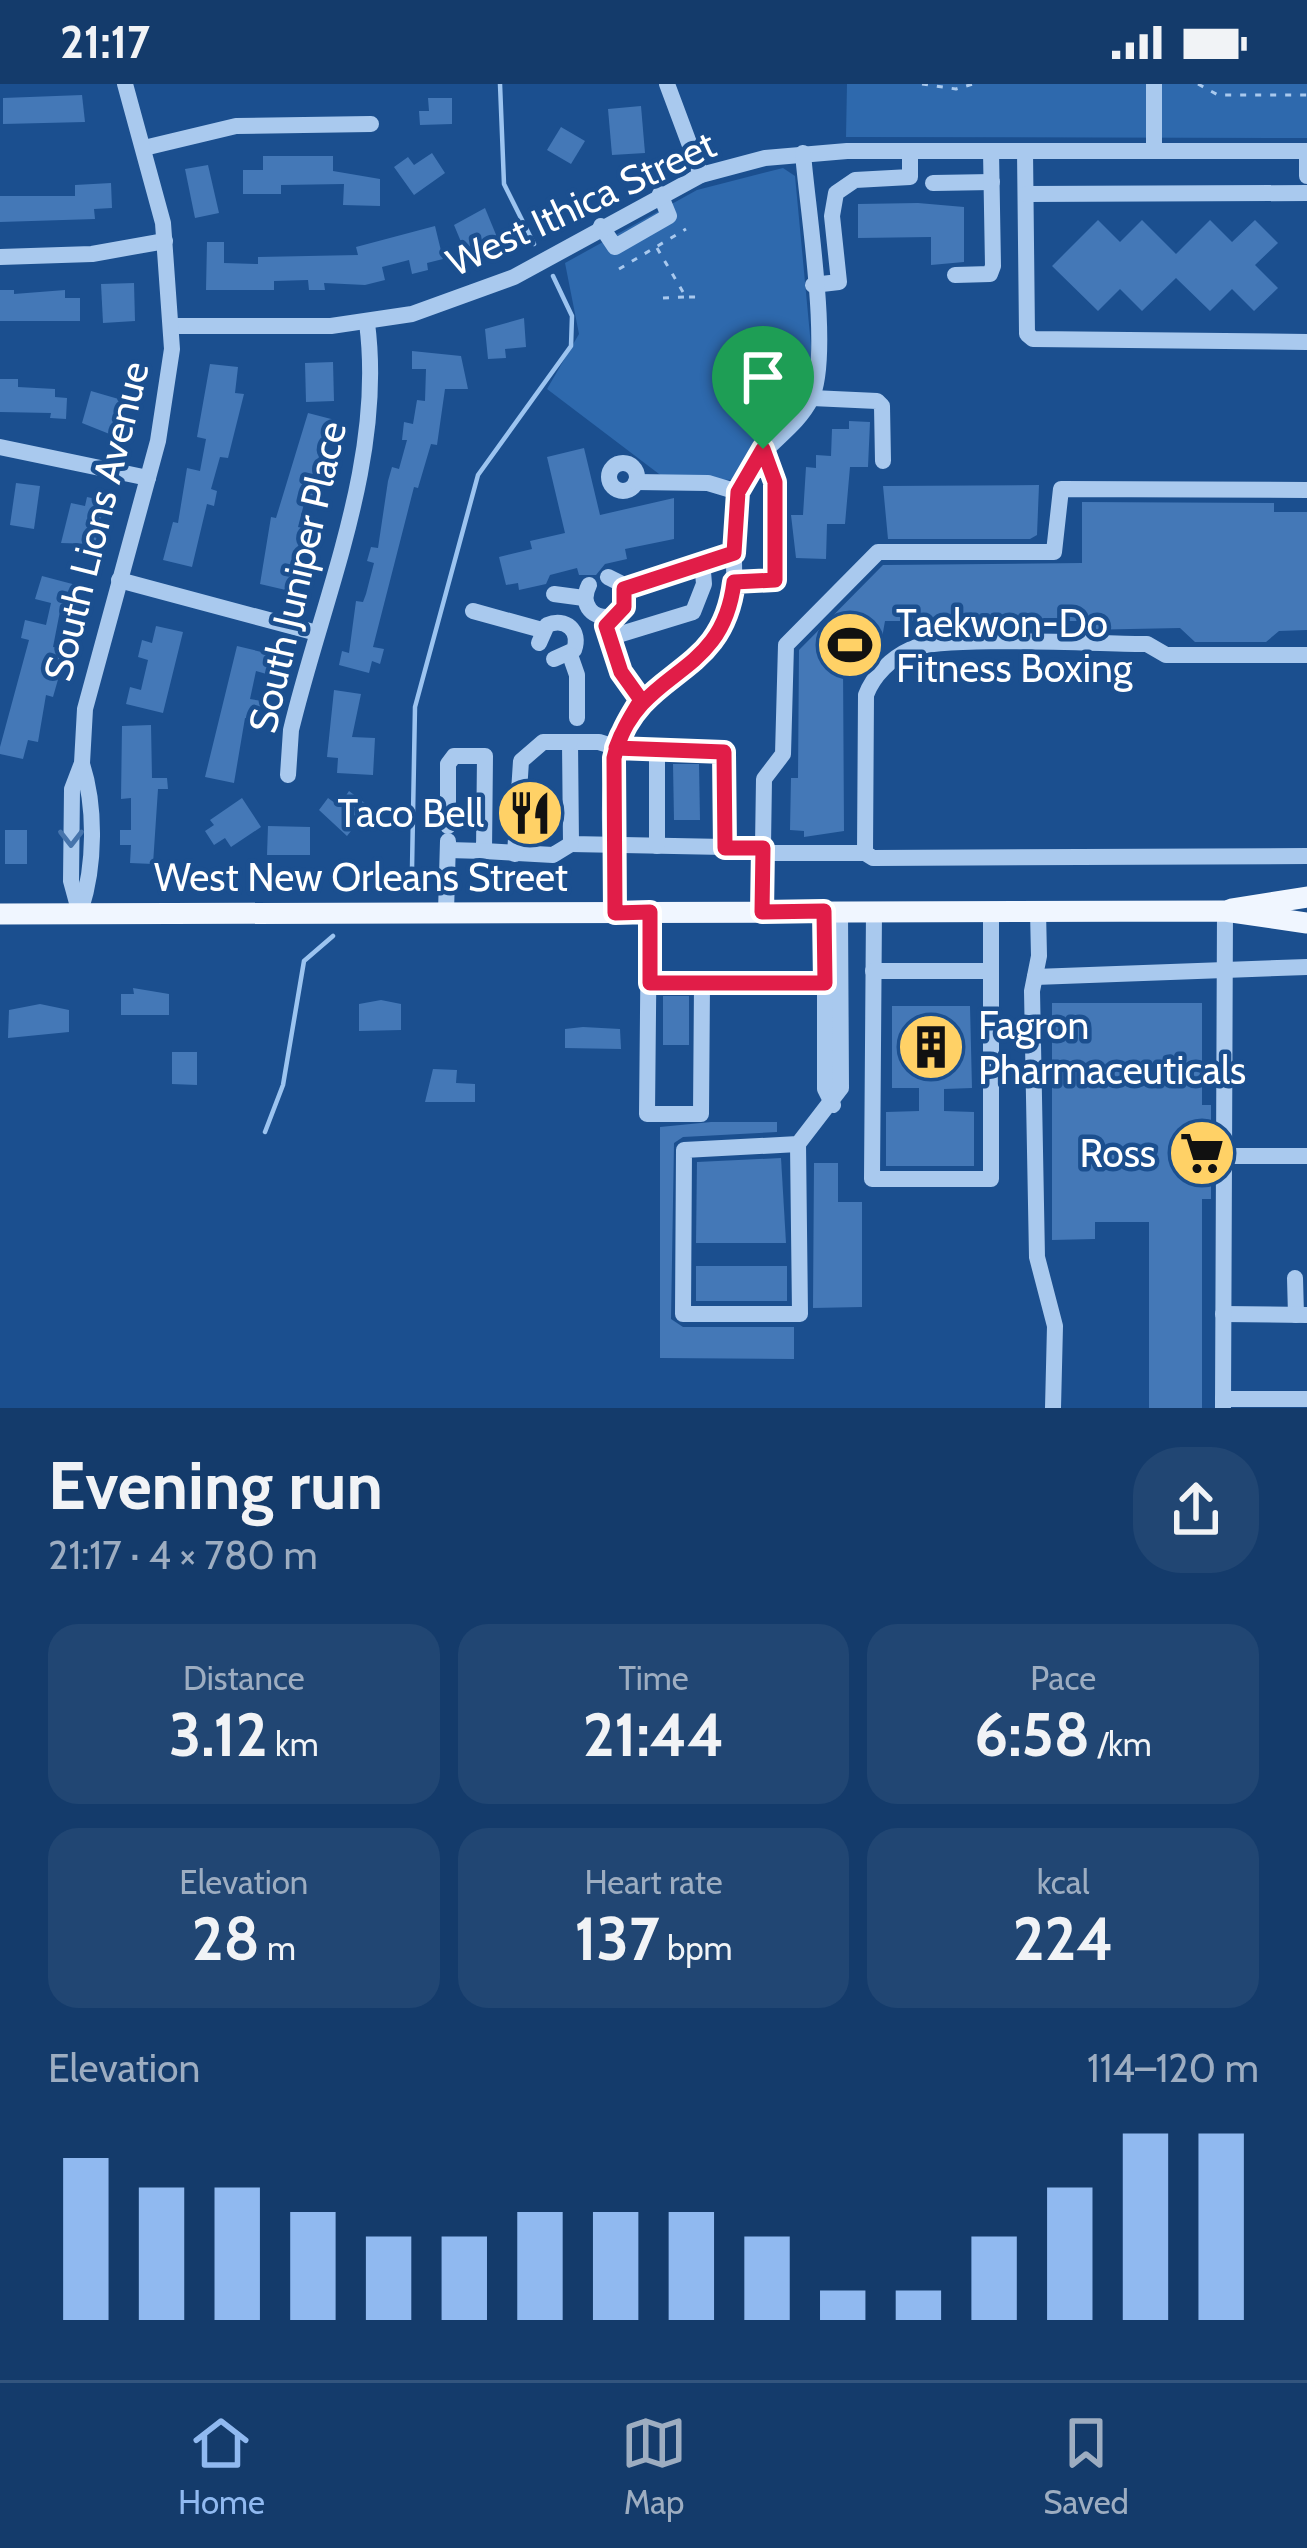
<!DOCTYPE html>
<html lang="en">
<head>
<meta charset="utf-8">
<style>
	:root { --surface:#143b6b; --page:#214673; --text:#f1f3f6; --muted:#9dadc1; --line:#33557e; --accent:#90b9f0 }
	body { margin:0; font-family:Cabin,sans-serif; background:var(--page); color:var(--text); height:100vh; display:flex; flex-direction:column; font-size:45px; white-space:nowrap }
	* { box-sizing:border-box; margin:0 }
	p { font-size:39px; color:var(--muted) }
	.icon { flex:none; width:66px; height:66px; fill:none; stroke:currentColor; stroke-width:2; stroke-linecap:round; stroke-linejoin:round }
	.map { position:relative; height:1324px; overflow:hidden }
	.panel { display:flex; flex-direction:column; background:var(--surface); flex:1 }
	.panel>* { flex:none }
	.pin { position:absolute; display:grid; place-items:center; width:102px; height:102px; color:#fff; margin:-123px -51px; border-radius:50% 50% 50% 0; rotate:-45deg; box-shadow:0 0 12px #0007 }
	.pin .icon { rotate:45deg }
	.round { display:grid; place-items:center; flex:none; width:126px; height:126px; border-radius:48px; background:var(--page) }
	.head { display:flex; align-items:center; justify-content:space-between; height:204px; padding:0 48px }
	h1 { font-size:66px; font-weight:700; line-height:90px }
	.figures { display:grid; grid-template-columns:repeat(3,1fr); gap:18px; height:204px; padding:12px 48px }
	.figures div { display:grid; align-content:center; border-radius:30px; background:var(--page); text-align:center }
	.figures b { font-size:60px; font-weight:700 }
	.figures small { font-size:33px; font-weight:400 }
	.figures p { font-size:33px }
	.chart { height:336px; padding:24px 48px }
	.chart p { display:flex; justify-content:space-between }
	.chart svg { width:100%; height:216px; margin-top:12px; stroke:var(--accent); stroke-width:6 }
	.status { display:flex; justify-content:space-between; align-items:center; height:84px; padding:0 60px; background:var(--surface); direction:ltr }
	.status svg { height:33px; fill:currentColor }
	.tabs { display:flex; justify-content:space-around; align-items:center; height:168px; border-top:3px solid var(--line); background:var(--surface); font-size:33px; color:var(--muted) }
	.tabs a { display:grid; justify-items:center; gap:6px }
	.tabs .current { color:var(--accent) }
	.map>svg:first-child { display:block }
</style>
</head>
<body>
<div class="status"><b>21:17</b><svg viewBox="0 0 49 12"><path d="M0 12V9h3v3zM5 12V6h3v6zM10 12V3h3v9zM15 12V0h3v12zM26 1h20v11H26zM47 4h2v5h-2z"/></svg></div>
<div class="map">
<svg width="1307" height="1324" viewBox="0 0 1307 1324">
	<rect width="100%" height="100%" fill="#1b4f8f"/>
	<g fill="#2e69ad">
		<path d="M847,0h460v54l-461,-1z"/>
		<path d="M783,84l12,8 18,191 -18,45 -42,37 -20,31 -70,-3 -116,-88 32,-55 -14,-71 132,-73z"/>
	</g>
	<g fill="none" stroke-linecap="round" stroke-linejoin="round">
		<g stroke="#9cc4f0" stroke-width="4.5">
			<path d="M500,0l4,100 30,60"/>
			<path d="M401,804l11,-19 3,-162 63,-232 93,-129 1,-30 -19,-40"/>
			<path d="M265,1048l18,-47 21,-124 29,-25"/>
		</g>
	</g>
	<g fill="#4478b7">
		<path d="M82,11l3,27 -82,2v-26z"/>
		<path d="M428,14h24v26l-32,1 -1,-14h10z"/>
		<path d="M641,22l4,47 -33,2 -4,-46z"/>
		<path d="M561,43l24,14 -14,23 -24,-14z"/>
		<path d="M432,69l13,20 -31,22 -20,-28 14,-10 6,8z"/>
		<path d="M263,72h70v15l47,8v27l-37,-1 1,-21 -63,1v9h-38v-24h20z"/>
		<path d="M208,81l11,48 -24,5 -10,-49z"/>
		<path d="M111,99l1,25 -18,1 1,10 -95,3v-26h75v-11z"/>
		<path d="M918,119l46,4v55l-33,3v-28l-73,1v-34z"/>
		<path d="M485,124l14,34 -35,7 -10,-24z"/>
		<path d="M1098,136l22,22 22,-22 34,34 34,-34 22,22 23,-22 23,23 -23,22 23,23 -24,23 -22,-22 -22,22 -34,-33 -34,33 -22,-22 -22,22 -46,-45z"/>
		<path d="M435,142l8,33 -16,4 1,7 -16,4 -3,-14 -27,7 3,13 -20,5 -41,-2 1,7h-16l-1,-10 -34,1v9h-68l1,-48h17v21l34,1v-7l100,-2 -2,-8z"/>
		<path d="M134,199l1,38 -32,2 -2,-39z"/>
		<path d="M0,206h14v4l51,-4v8h15v23h-80z"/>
		<path d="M524,234l2,29 -21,2 1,9 -18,1 -3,-30z"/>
		<path d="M412,267l49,5 7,33h-23l-8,56 -6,-1 -13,44 -4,-1 -41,160 11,2 -4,15 -8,-3 -3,12 -30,-8 3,-14 7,2 7,-52 7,1 3,-8 8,-31 -7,-2 4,-14 7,1 10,-67 4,-14 7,2 8,-29h-5l2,-18 9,2 4,-24 8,1 1,-32h-14z"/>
		<path d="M333,278l1,39 -28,1 -1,-39z"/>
		<path d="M210,280l28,3 -3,26 9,1 -16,64 -8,-1 -9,32 6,2 -3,15 -7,-2 -15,63 -29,-7 10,-38 5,1 9,-55 13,3 6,-32 -9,-2z"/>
		<path d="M0,295h18v8l37,2v8l12,1 -1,21 -16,-1 1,-5 -51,-1z"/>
		<path d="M91,307l31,9 -10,35 -30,-12z"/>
		<path d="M308,329l27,7 -20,46 7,1 -8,31 -8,-2 -8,31 9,2 -17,62 -30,-7 11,-67 5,1z"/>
		<path d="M849,337l21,1 -2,45h-18l-5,57h-18l-1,35 -30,-1 -5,-43h12l3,-48 10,1v-13l15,1 1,-27h17z"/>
		<path d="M584,364l16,67 74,-17v41l-49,10 2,10 -22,5 -9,11h-17l-2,-7 -27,7 -4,9 -27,6 -1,-7 -12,2 -7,-28 33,-8 -2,-8 35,-8 -18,-76z"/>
		<path d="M16,399l24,3 -6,43 -24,-4z"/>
		<path d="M1039,401l-2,50 -7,4h-142l-5,-53z"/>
		<path d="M87,413l18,4 -10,43 -34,-1 10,-40 14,3z"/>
		<path d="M1082,418l192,1v9h33v118l-28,1 -13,11h-71l-15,-14 -98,2v-9h-197l-3,17 -29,28h-10l1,165 -40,6v-6l-14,-1 1,-52h7l1,-128 84,-85 199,-2z"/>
		<path d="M42,492l38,10v10l-3,14 -16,-4 -8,41 12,2 -4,20 -8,28 -7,-2 -8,47 -10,-2 -5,19 -23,-5v-7l29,-107 -8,-2 4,-18 21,5 5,-22 -16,-4z"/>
		<path d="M156,542l27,6 -20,81 -37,-9 4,-17 11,3 7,-30 -10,-3 4,-17 10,3z"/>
		<path d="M237,562l37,9 -4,20 -14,-4 -6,28 12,2 -4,19 -13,-2 -11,65 -29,-6z"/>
		<path d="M334,606l27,4 -9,43 23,1 -2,37 -36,-2 1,-15 -11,-1z"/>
		<path d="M151,641l1,53h15l1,11h-10l-5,75 -23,-1 1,-18h-11v-15h11v-32l-10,1 1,-73z"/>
		<path d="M673,680h26l1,56h-26z"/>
		<path d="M349,707l21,16 -23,29 -28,-26 9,-12 11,8z"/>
		<path d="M242,714l19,29 -30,20 -6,-9 -11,7 -9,-14 9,-6 -4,-5z"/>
		<path d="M268,742l42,1v28h-43z"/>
		<rect x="5" y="746" width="22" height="34"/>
		<path d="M133,904l36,6v21h-48v-21h13z"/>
		<rect x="663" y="912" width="26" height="49"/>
		<path d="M381,916l20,4v26l-42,1v-27z"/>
		<path d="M1052,919h150v102h9v94h-9v209h-53v-186h-54v17l-43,1z"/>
		<path d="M40,920l29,6v22l-61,6 1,-28z"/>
		<path d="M892,922h78l2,82 -28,1v22l30,1v54h-88v-54l33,-1v-23h-27z"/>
		<path d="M583,943l37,2 1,20 -56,-1v-19z"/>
		<path d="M172,968h25v33l-25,-1z"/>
		<path d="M433,985l24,1 -1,13 19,1v18h-50z"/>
		<path d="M711,1038h66v10l-94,5 -9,6 -3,176 12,8h111v32l-134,-1v-231z"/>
		<path d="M781,1074l5,85h-90l1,-81z"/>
		<path d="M814,1079h24v39h24v105l-49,1z"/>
		<rect x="696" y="1182" width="91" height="35"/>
	</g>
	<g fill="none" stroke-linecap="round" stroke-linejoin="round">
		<g stroke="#a9c9ee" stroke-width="3" stroke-dasharray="6 9" stroke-linecap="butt">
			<path d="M922,0l34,5 17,-5"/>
			<path d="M1198,0l20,11h89"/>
			<path d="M657,164l29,49h13"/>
			<path d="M619,185l67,-40"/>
			<path d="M663,214l21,-1"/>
		</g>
		<g stroke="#a9c9ee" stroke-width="16">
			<path d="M667,0l34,91"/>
			<path d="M1154,0v67"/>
			<path d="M144,64l92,-22 135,-2"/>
			<path d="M1025,67l2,183 6,5 274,3"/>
			<path d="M1307,67v25"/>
			<path d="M933,99l59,-1"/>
			<path d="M1026,110l281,-1"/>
			<path d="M601,142l14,21 54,-31 -9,-22"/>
			<path d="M0,173l92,-3 73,-13"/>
			<path d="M955,191l35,-1 3,-8 -2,-115"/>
			<path d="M813,201l26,-3 -7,-66 4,-23 19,-13 55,-3v-26"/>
			<path d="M173,242h158l81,-12 102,-37 187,-102 64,-17 82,-7h460"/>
			<path d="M812,314l65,3 5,5 1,55"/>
			<path d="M0,363l148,31"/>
			<circle cx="623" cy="393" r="14"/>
			<path d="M636,398l72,1 30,9"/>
			<path d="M119,496l198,53"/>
			<path d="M734,498l41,-2v-98l-12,-33"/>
			<path d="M589,501c-10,20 4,36 26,31l11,-21 -6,-12 -12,-6"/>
			<path d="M624,505l110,-36"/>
			<path d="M554,510l30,4"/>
			<path d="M473,527l69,19"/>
			<path d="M539,559l8,-18c19,-8 34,6 27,25l-20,9"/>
			<path d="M570,571l7,20v43"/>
			<path d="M1307,571h-141l-19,-11c-46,0 -203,-9 -236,5 -20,9 -38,27 -45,46l-1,158 8,5 434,-2"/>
			<path d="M642,616l-21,-28 -13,-34 85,-26 11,-28 -2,-24"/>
			<path d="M570,658h29l32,10 93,-1 1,96 -154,-3z"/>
			<path d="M657,666v96"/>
			<path d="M288,691l3,-45c32,-133 94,-270 76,-407"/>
			<path d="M448,742v-62l6,-8h31l-1,95 -36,-1"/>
			<path d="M725,763h38"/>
			<path d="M484,767l69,4 18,-11"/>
			<path d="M763,769h102"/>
			<path d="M515,770l6,-93 22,-19h27"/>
			<path d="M81,825c14,-43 15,-102 1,-145"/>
			<path d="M825,827v178l8,16"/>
			<path d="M874,827l-2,268h119v-268"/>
			<path d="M1038,827l1,45 -7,35 5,266 18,69 -2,82"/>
			<path d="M446,828l2,-71"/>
			<path d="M649,828l-2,202h54l1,-130"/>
			<path d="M762,828l2,-133 19,-25 3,-109 92,-93h176l7,-63 246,1"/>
			<path d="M615,829c-2,-67 -22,-170 34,-220 26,-23 58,-33 75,-65 21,-43 1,-92 14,-136 13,-42 55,-57 73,-93 21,-42 -4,-192 -8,-246"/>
			<path d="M80,830l-9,-33 1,-92 10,-26 3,-54 73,-268 14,-92 -9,-126 -38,-139"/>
			<path d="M873,887h118"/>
			<path d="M1035,893l272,-10"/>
			<path d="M650,899h185"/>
			<path d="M798,1060l2,170h-117l1,-164 114,-6 43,-56 -1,-177"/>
			<path d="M1224,1072h83"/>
			<path d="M1295,1194l1,37"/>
			<path d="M1223,1230l84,1"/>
			<path d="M1223,1315h84"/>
			<path d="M1223,1324l2,-497"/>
		</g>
		<g stroke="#f0f6ff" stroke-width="21">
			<path d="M1231,825l76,-12"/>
			<path d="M0,830l1225,-3 82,12"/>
		</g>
	</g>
	<defs><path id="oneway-chevron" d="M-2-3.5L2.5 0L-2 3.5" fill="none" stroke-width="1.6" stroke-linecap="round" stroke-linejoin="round" transform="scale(3)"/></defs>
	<use stroke="#4674ac" href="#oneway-chevron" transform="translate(71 754) rotate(90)"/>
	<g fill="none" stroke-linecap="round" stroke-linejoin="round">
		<g stroke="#fff" stroke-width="24">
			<path id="route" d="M763,365l-25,43 -4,61 -110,36v18l-18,19 15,46 20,28c-12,19 -22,36 -27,58l1,155 35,-1v71h175l-1,-72 -62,1 1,-64h-38l-1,-96 -108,-4c29,-83 106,-69 118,-166l41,-2v-98l-12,-33"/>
		</g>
		<use href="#route" stroke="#e11d48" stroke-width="15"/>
	</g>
	<defs>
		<g id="stadium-disc" transform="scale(3.45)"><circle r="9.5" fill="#ffd166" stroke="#1b4f8f"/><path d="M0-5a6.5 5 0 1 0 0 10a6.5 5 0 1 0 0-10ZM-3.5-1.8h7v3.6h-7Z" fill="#111"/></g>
		<g id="restaurant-disc" transform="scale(3.45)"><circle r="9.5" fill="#ffd166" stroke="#1b4f8f"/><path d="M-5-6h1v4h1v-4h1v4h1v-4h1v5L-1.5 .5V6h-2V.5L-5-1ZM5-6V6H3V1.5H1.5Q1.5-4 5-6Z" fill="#111"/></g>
		<g id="building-disc" transform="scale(3.45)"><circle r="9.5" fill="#ffd166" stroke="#1b4f8f"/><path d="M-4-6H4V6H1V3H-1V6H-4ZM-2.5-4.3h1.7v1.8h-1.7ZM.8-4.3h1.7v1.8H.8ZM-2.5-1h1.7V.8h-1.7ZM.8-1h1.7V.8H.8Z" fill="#111"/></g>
		<g id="supermarket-disc" transform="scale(3.45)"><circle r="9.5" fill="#ffd166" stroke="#1b4f8f"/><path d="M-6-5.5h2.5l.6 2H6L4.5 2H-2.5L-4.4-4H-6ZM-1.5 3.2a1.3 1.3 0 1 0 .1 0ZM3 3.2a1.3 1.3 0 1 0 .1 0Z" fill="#111"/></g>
	</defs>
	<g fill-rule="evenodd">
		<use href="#stadium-disc" x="850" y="561"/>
		<use href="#restaurant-disc" x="530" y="729"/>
		<use href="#building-disc" x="931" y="963"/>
		<use href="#supermarket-disc" x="1202" y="1069"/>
	</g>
	<g text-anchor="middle" stroke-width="9" stroke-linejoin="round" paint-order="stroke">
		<g font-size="39" fill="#fff" stroke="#1b4f8f">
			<text transform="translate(581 119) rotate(-25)" y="14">West Ithica Street</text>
			<text transform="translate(96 437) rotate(-76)" y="14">South Lions Avenue</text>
			<text transform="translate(297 493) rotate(-77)" y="14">South Juniper Place</text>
			<text x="361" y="807">West New Orleans Street</text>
		</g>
		<g font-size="39" fill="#fff" stroke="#1b4f8f" text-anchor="start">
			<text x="896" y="553">Taekwon-Do<tspan x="896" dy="45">Fitness Boxing</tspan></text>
			<text x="484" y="743" text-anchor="end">Taco Bell</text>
			<text x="978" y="955">Fagron<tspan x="978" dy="45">Pharmaceuticals</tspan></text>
			<text x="1156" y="1083" text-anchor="end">Ross</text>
		</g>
	</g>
</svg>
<div class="pin" style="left:763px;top:365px;background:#1e9e55"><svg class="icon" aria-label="arrive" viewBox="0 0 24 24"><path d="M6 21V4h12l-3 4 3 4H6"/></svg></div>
</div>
<section class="panel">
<div class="head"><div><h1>Evening run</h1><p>21:17 · 4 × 780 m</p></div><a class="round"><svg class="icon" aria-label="share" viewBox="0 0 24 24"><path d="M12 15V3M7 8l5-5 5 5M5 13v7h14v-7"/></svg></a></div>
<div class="figures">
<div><p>Distance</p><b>3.12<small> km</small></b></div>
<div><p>Time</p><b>21:44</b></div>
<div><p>Pace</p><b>6:58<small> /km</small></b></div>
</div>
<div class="figures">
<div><p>Elevation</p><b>28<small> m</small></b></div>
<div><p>Heart rate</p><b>137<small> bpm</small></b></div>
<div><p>kcal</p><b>224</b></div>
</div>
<div class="chart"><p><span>Elevation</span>114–120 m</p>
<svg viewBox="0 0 160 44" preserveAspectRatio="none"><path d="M5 44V11M15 44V17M25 44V17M35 44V22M45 44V27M55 44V27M65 44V22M75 44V22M85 44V22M95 44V27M105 44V38M115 44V38M125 44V27M135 44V17M145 44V6M155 44V6"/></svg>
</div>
</section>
<nav class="tabs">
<a class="current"><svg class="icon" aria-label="home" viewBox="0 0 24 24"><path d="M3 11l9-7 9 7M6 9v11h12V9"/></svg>Home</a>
<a><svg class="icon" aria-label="map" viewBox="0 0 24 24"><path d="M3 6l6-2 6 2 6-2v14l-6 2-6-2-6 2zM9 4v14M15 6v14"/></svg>Map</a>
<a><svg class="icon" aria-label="saved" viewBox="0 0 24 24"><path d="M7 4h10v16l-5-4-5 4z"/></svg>Saved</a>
</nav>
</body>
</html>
